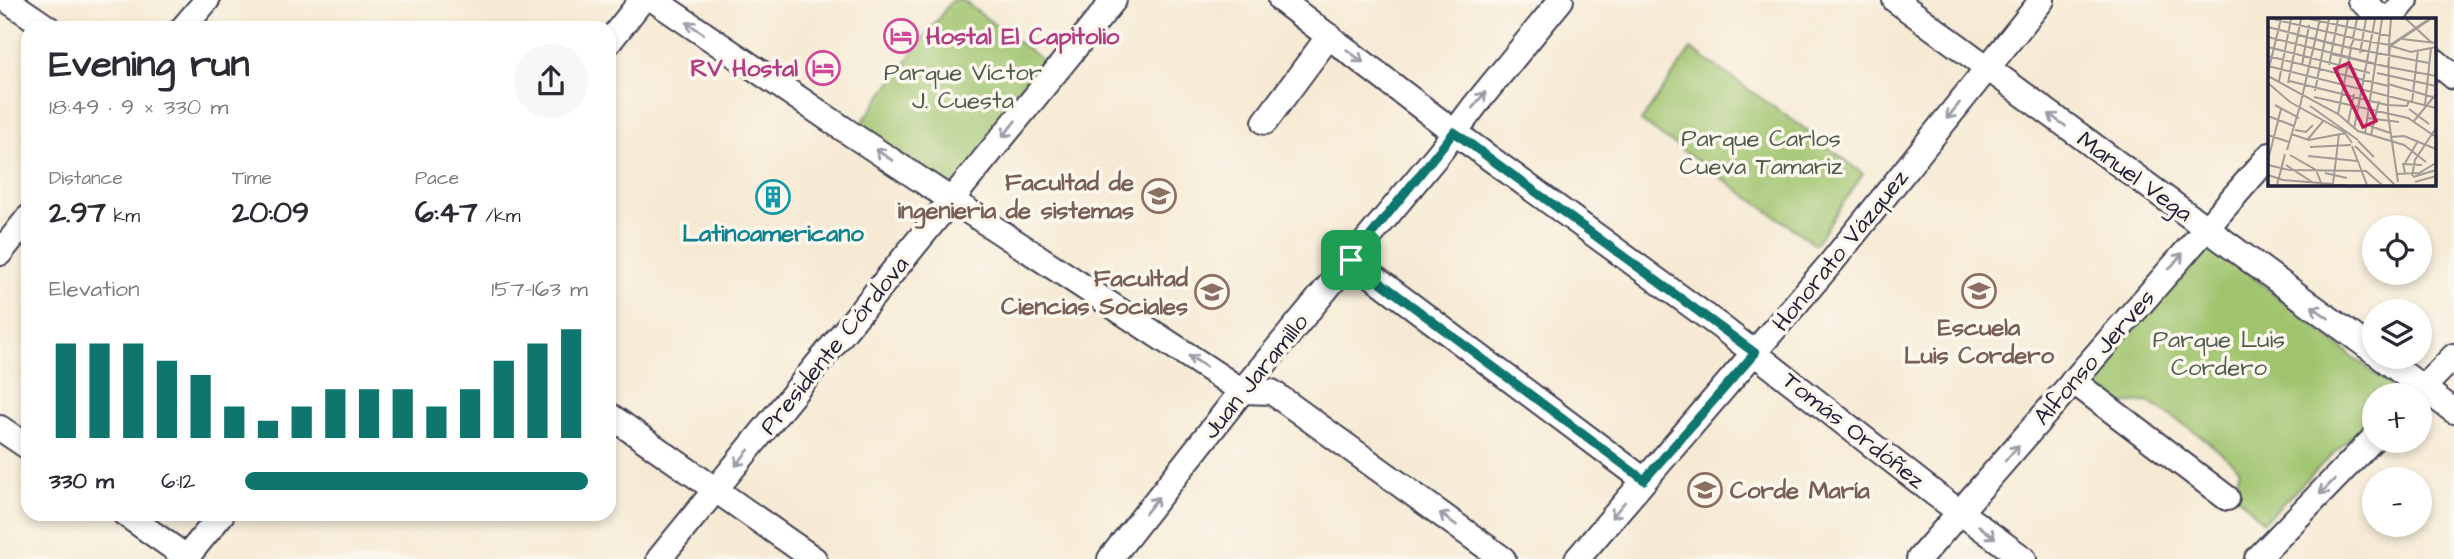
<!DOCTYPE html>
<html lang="en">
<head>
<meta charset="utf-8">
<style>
	:root { --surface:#fff; --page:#f7f7f7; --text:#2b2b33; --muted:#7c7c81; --accent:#0f766e }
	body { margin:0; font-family:"Architects Daughter",sans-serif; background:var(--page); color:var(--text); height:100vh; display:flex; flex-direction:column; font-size:26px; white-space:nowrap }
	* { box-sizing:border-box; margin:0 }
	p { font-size:23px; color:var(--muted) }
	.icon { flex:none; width:38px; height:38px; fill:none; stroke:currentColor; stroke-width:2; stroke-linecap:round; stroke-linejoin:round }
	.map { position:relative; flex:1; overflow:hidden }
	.panel { position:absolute; left:21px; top:21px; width:595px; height:500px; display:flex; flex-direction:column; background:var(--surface); border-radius:21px; box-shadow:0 4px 10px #0003 }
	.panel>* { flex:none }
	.tools { position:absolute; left:2362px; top:215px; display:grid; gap:14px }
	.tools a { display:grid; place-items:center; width:70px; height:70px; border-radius:50%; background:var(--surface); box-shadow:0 4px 10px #0003; font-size:35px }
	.pin { position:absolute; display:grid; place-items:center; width:60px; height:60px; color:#fff; margin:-30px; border-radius:14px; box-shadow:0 4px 10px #0006 }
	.round { display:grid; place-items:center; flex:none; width:74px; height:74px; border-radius:37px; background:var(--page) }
	.overview { display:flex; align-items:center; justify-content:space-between; height:119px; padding:0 28px }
	h1 { font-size:38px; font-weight:700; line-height:52px }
	.metrics { display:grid; grid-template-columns:repeat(3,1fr); gap:10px; height:119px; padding:7px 28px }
	.metrics div { display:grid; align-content:center }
	.metrics b { font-size:30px; font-weight:700 }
	.metrics small { font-size:19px; font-weight:400 }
	.metrics p { font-size:19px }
	.chart { height:196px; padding:14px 28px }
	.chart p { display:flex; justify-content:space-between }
	.chart svg { width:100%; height:126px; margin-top:7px; stroke:var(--accent); stroke-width:6 }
	ul { padding:0 28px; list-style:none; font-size:23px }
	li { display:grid; grid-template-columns:112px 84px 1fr; align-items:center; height:52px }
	li i { height:18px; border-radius:9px; background:var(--accent) }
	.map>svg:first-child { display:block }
</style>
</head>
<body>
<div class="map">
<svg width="2454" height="559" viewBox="0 0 2454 559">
	<rect width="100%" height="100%" fill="#fbf7ec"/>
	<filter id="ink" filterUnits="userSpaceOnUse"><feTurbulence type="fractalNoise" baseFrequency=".0143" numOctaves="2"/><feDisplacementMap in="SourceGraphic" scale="14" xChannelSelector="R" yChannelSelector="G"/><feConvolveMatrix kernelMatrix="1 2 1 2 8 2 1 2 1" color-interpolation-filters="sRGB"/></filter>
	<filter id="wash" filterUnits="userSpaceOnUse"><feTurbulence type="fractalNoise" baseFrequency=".00686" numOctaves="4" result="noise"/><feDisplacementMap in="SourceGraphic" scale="28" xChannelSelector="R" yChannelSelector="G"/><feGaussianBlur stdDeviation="1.57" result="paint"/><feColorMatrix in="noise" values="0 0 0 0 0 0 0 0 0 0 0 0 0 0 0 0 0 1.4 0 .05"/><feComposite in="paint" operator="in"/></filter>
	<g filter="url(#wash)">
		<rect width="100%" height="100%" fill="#f6ead4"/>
		<g fill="#a0c46e" stroke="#617354" stroke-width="2">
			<path d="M952,0h10l91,68 -100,125 -96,-64z"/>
			<path d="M1691,49l117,82 55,43 -48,70 -174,-123z"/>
			<path d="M2206,246l46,30 145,116 -4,3 -18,1v17l-112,109 -29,-30 6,-23 -40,-34 -51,-33 -34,2 -30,-22z"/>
		</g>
	</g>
	<g filter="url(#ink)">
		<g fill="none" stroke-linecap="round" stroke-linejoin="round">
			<g stroke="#424052" stroke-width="28">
				<g id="minor">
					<path d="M7,0l41,28"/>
					<path d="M654,0l197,134 391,257 30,1 231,167"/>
					<path d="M1281,0l173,132 267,195 214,167 89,65"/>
					<path d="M1895,0l480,352"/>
					<path d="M2360,0l24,19"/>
					<path d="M2390,19l16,-19"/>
					<path d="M183,28l24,-28"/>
					<path d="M609,42l33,-42"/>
					<path d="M2435,61l19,16"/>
					<path d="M1265,122l64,-86"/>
					<path d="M0,253l28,-35"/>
					<path d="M1351,260l293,220"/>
					<path d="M2381,357l73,54"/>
					<path d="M2073,381l154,117"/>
					<path d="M2415,396l39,-40"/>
					<path d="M609,415l205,144"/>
					<path d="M0,428l28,19"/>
					<path d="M125,514l64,45"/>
					<path d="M185,559l37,-45"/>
					<path d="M659,559l455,-559"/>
					<path d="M1110,559l132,-168 197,-238 37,-49 85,-104"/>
					<path d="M1577,559l254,-296 211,-263"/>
					<path d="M1919,559l351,-404"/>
					<path d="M2257,559l118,-122"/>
				</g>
			</g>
			<use href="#minor" stroke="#fff" stroke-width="24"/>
		</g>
		<defs><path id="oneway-shaft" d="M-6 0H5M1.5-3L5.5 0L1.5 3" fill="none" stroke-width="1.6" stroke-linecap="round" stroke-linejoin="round" transform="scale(1.75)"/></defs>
		<g stroke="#9c9ca7">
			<use href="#oneway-shaft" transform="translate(695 28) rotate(-146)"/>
			<use href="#oneway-shaft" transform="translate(1355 56) rotate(37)"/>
			<use href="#oneway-shaft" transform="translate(1479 100) rotate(-51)"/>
			<use href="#oneway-shaft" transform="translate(1953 111) rotate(129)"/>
			<use href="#oneway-shaft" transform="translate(2057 120) rotate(-144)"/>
			<use href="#oneway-shaft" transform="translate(1009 129) rotate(128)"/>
			<use href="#oneway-shaft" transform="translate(884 155) rotate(-147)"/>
			<use href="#oneway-shaft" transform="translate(2176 261) rotate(-49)"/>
			<use href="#oneway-shaft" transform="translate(2320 312) rotate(-144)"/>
			<use href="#oneway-shaft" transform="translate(1197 361) rotate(-147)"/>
			<use href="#oneway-shaft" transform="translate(2012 453) rotate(-49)"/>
			<use href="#oneway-shaft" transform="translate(742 458) rotate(129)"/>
			<use href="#oneway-shaft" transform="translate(2327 487) rotate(134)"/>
			<use href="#oneway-shaft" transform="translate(1152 505) rotate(-52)"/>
			<use href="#oneway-shaft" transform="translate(1618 510) rotate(130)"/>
			<use href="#oneway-shaft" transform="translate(1448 519) rotate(-144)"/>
			<use href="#oneway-shaft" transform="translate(1987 532) rotate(37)"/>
		</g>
	</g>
	<g fill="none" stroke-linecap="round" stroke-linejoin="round" filter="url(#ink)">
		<g stroke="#fff" stroke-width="14">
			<path id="route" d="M1454,132l301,221 -111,127 -293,-220z"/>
		</g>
		<use href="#route" stroke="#0f766e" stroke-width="9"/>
	</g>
	<defs>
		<g id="hotel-ring" transform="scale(1.75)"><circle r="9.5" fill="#fbf7ec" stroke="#d1479c" stroke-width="1.5"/><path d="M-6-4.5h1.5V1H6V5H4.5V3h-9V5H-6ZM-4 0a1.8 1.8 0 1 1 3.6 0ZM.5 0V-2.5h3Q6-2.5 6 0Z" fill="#d1479c"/></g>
		<g id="university-ring" transform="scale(1.75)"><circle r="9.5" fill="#fbf7ec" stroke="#8d6e63" stroke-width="1.5"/><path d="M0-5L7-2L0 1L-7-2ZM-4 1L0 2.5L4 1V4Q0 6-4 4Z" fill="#8d6e63"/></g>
		<g id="building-ring" transform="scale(1.75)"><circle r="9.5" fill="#fbf7ec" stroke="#0f9aa8" stroke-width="1.5"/><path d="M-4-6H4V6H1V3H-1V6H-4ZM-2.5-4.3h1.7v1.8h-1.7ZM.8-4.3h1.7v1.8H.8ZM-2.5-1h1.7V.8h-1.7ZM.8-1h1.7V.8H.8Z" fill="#0f9aa8"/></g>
		<g id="school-ring" transform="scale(1.75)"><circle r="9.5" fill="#fbf7ec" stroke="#8d6e63" stroke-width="1.5"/><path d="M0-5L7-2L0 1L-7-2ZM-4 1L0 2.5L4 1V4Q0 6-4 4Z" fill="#8d6e63"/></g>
	</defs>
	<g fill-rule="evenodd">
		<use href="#hotel-ring" x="901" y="36"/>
		<use href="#hotel-ring" x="823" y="68"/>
		<use href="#university-ring" x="1159" y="196"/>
		<use href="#building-ring" x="773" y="197"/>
		<use href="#school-ring" x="1979" y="291"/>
		<use href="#university-ring" x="1212" y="292"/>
		<use href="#school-ring" x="1705" y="490"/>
	</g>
	<g text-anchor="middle" stroke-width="7" stroke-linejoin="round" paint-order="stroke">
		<g font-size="24" font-weight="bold" fill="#b23c85" stroke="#fbf7ec" text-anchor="start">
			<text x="926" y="44">Hostal El Capitolio</text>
			<text x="798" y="76" text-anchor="end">RV Hostal</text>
		</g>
		<g font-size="24" fill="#4e5b4d" stroke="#fbf7ec">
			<text x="963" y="80">Parque Víctor<tspan x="963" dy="28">J. Cuesta</tspan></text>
			<text x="1761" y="146">Parque Carlos<tspan x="1761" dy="28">Cueva Tamariz</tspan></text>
			<text x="2219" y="347">Parque Luis<tspan x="2219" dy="28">Cordero</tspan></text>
		</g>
		<g font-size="24" fill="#22223b" stroke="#fbf7ec">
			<text transform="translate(2135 176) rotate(36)" y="8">Manuel Vega</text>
			<text transform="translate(1840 250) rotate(-51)" y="8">Honorato Vázquez</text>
			<text transform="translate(834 345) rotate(-51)" y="8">Presidente Córdova</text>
			<text transform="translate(2094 357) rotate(-49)" y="8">Alfonso Jerves</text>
			<text transform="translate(1255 376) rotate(-51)" y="8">Juan Jaramillo</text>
			<text transform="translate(1854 430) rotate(38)" y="8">Tomás Ordóñez</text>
		</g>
		<g font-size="24" font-weight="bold" fill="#785e54" stroke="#fbf7ec" text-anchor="end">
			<text x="1134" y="190">Facultad de<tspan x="1134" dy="28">ingenieria de sistemas</tspan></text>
			<text x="1188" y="286">Facultad<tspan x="1188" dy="28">Ciencias Sociales</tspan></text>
			<text x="1979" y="335" text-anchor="middle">Escuela<tspan x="1979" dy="28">Luis Cordero</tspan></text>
			<text x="1730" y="498" text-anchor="start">Corde María</text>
		</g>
		<g font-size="24" font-weight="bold" fill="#0d838f" stroke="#fbf7ec">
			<text x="773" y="241">Latinoamericano</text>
		</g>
	</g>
	<g transform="translate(2268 18)">
		<rect width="168" height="168" fill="#f6ead4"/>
		<path fill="none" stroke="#a19a97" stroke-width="2" d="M5,1l80,19 4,-19M42,1l80,17M138,1l26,24M0,9l82,21 4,-9 36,6 39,-26M27,16l41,11M0,19l120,30M134,21l34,4M121,26l2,-25M124,27l39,-26M121,28l-1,69 10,67M123,28l20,6 25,-5M0,29l102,26M92,35l6,-34M63,36l57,13 2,-21 9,-6M0,38l120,30M34,47l7,-40M61,47l9,-46M0,48l168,42M120,49l48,9M0,54l13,-53M109,55l59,13M0,58l70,38 20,17 46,14 22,17M69,59l11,-58M11,63l12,-62M21,63l98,24 20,1 2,-5M0,65l22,19 54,30 8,11M20,65l13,-64M120,66l48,14M47,73l14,-72M46,79l94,21 28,19M144,84l6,-52M7,87l24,13M157,87l6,-57M32,88l20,-87M42,88l48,34M141,91l20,15M70,96l13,-66 78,15M0,98l26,10M99,100l32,4M146,103l22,-27M80,105l6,-29M102,108l20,7M86,111l21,-110M27,112l11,2 7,-7M97,115l17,-114M23,116l18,6 37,-7M0,117l21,7M103,117l8,-34M122,119l14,-1 32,13M40,121l16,-19M90,123l16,16M84,128l15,39M87,128l40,39M42,129l41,-2M19,132l13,-44M22,137l26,15 6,15M40,138l49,5M0,142l13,-51M137,145l13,-22M0,147l21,5 77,1 16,14M18,147l26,17M57,155l22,5M137,155l-2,-9 19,1M128,156l23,-1 17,-10M0,157l15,5 63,5M144,158l3,-16 21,-32M145,159l23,-7M147,164l21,-6M65,166l6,-50M9,167l8,-31"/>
		<path fill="#c2185b" fill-opacity="0.15" stroke="#c2185b" stroke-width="3.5" d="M81,45l27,58 -13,6 -28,-58z"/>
		<rect width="168" height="168" fill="none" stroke="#22223b" stroke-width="3.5"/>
	</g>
</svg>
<div class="tools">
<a><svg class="icon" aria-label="locate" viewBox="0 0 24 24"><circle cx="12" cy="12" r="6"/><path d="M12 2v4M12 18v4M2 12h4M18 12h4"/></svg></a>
<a><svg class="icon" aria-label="layers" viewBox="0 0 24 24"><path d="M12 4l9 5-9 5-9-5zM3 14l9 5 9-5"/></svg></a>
<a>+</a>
<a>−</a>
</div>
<div class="pin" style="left:1351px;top:260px;background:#1e9e55"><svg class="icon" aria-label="arrive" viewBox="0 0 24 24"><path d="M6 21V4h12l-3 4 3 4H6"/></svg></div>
<section class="panel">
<div class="overview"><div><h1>Evening run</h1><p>18:49 · 9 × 330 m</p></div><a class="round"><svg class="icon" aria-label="share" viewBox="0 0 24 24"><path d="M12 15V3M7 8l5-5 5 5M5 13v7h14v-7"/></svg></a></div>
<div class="metrics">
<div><p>Distance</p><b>2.97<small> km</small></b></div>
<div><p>Time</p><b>20:09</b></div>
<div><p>Pace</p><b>6:47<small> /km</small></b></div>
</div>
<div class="chart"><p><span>Elevation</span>157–163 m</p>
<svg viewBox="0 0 160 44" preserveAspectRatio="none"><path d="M5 44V11M15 44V11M25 44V11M35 44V17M45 44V22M55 44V33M65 44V38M75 44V33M85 44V27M95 44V27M105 44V27M115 44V33M125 44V27M135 44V17M145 44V11M155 44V6"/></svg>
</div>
<ul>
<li><b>330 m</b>6:12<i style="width:100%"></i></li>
</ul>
</section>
</div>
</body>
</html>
